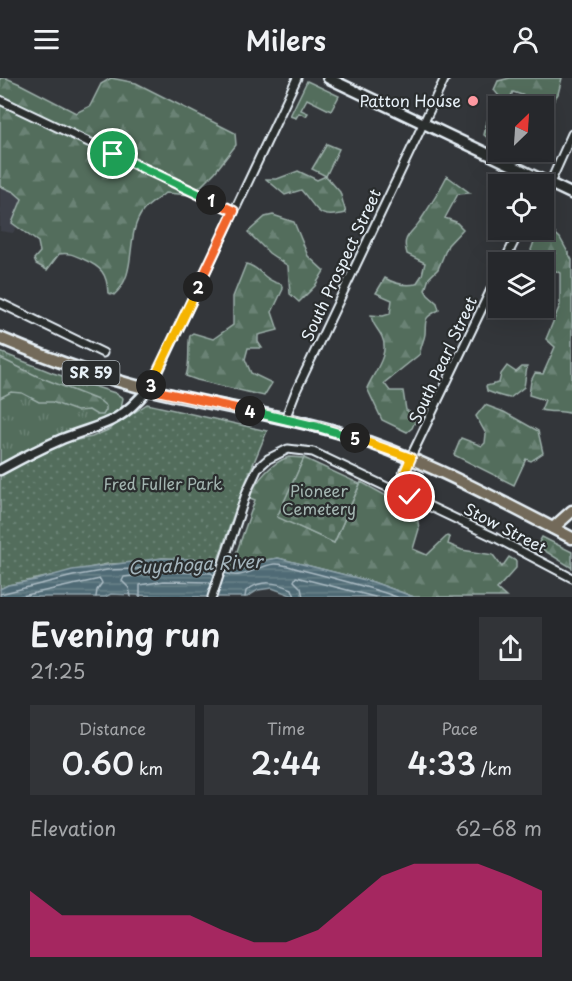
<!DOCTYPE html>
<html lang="en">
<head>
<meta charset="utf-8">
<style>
	:root { --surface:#26282c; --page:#323438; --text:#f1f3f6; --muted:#a4a6a9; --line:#424448; --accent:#db2777 }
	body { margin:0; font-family:"Playpen Sans",sans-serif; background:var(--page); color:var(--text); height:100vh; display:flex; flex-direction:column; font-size:22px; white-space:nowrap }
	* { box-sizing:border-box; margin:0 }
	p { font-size:20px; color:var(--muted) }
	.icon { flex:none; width:33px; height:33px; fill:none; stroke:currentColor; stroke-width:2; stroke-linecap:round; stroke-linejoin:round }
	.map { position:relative; height:519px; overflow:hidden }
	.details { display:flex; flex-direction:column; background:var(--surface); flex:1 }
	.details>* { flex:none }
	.needle { width:39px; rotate:25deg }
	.tools { position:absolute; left:488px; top:18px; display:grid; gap:12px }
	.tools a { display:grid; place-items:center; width:66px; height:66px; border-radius:0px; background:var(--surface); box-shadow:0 6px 24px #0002,0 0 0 2px var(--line); font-size:30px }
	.pin { position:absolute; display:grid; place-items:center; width:51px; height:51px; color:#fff; margin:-26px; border:3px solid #fff; border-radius:50%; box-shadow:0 2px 6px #0007 }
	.km { position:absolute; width:30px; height:30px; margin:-15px; border-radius:50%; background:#222; color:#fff; font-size:16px; line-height:30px; text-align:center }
	.round { display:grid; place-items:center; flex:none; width:63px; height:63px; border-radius:0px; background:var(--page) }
	.head { display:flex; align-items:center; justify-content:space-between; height:102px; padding:0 30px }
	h1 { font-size:33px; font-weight:600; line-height:45px }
	.figures { display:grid; grid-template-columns:repeat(3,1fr); gap:9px; height:102px; padding:6px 30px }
	.figures div { display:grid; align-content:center; border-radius:0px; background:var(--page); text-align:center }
	.figures b { font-size:30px; font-weight:600 }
	.figures small { font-size:16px; font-weight:400 }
	.figures p { font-size:16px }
	.chart { height:168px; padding:12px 30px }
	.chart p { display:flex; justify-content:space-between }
	.chart svg { width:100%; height:108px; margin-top:6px; fill:var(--accent); opacity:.7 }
	header { display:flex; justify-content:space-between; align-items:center; height:78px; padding:0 30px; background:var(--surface); font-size:27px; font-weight:600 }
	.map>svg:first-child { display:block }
</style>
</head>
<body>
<header><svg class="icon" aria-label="menu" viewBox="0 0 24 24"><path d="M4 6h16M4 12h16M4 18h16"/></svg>Milers<svg class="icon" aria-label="person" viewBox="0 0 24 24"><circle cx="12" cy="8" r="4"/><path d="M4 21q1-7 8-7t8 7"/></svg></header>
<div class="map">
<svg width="572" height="519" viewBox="0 0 572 519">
	<defs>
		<pattern id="grass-tufts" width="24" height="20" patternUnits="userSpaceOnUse" patternTransform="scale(1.5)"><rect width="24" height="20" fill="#526d5c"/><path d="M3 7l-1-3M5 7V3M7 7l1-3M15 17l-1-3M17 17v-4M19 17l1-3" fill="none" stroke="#6b8274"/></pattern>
		<pattern id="forest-firs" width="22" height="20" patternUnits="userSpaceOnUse" patternTransform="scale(1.5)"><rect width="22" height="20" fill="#526d5c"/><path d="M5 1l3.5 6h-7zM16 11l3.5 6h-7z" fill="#6b8274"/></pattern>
		<pattern id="cemetery-stones" width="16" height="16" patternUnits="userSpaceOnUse" patternTransform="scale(1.5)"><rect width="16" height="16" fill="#526d5c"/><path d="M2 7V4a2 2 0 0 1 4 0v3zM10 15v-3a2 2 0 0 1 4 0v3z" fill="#6b8274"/></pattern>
		<pattern id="park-dots" width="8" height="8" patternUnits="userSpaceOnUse" patternTransform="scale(1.5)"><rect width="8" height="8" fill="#526d5c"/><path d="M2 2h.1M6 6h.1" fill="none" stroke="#6b8274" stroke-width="1.8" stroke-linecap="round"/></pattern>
		<pattern id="water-rules" width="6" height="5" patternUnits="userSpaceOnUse" patternTransform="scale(1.5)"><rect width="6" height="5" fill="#506b75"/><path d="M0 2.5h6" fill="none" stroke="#698189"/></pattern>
	</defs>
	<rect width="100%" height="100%" fill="#33363a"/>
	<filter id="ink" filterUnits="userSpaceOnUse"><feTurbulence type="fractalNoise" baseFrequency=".0167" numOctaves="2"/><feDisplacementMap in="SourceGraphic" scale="12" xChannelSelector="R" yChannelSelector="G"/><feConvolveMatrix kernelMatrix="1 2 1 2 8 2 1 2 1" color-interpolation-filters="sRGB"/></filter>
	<g filter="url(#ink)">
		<path fill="#3e4149" d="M0,101l33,16 -20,38 -13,-2z"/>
		<g fill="url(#grass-tufts)" stroke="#9dafaa" stroke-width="1.5">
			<path d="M307,3l32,15 -8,15 -24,-12 -6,11 7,3 -2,3 -7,-3 -3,5 -6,-2z"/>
			<path d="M327,66l12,5 -13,27 -14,-7z"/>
			<path d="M0,274l53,21 62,20 8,5 -2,10 -21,14 -41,14 -59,30z"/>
		</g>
		<g fill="url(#forest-firs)" stroke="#9dafaa" stroke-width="1.5">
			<path d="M0,0h6l14,6 56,29 14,-7 11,-22 10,-6 25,5 99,50 1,12 -21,27 -23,23 -27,-2c-7,6 -16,11 -22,18 -19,25 -4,62 -29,84l-6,-2c-1,-20 -7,-26 -25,-34 -9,-4 -15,-7 -24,-5l-12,16 -11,-6 -2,-5 6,-7 -2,-10 -26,-19 10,-24 -8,-7 -14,-6z"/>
			<path d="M510,0h52l-4,16 -7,11 -38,-13 -7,14h-8l-1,28 -9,4 -4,-3 3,-14 12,-25 -5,-6 4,-9z"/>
			<path d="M298,93l19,9 9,-4 14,16 6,21c-30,7 -27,-3 -45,-23l-16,5 -19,-16h11z"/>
			<path d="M447,98l23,17 -12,1 -13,24 11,4 7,7 -15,16 -10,24 -9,9 -4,12 3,5 9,8 2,7c-16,8 -13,9 -14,24 -1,7 -5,13 -5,20l-36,29 6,8h13l3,19 11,7 -5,11 -5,4 -25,-12 -15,-32c7,-16 23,-34 15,-51 -4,-9 -10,-12 -11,-22l12,1 7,-2 2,-14 -16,-7 9,-15c10,6 20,8 31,6l6,-9 3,-12 -18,-9c-1,-5 -3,-9 -1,-14 2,-7 10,-12 14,-19 10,-15 19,-29 27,-45z"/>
			<path d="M273,137l21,7 14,34 16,15 -9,15 -16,16 -9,-8 -2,-28 -19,-13 -21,-21 17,-15z"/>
			<path d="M549,150l11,10 12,22v154c-11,-4 -20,-1 -31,-4l4,-10 -16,-5 2,-14 4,-8 8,1 12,-27 -9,-8 14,-34v-32l-17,-8v-3h-6l-6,-12 5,-14z"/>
			<path d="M246,186c15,3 16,16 35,20l2,5 -11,23 6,18 -20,5v7l4,6h-14l-3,11 6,14 21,10 -8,13 -67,-16 -11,-4c5,-15 1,-27 4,-41l3,-2 20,6 20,-14v-28z"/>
			<path d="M0,280l37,18 63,25 6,5v4l-3,5h-6l-8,-5 -12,1 -25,-9h-13l-17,-9 -11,-1 -11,6z"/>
			<path d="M507,288l9,6 6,-5h5l-3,20 -14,11c-9,-1 -15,-4 -23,-7l-1,-5 13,-3 2,-9z"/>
			<path d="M485,327l19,7 34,19 5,22 -12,8 -5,-2 -12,26 -60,-30 7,-17 21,8 3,-3 1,-9 -10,-18z"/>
			<path d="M289,379l15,1 -26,59 56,26 27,-61 31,17 -1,6 16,4 10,6 2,14 -6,20 14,6 20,-19 3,1 -2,7 14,6 31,5 9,12 7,-10 7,4v7l-19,21 9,8h-92l-41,-15 -95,-24 -18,3 -16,8h-14l-5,-3 11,-12 19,-54 -5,-2c5,-17 22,-36 39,-41z"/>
			<path d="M542,459l30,15v16l-35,-22z"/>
		</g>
		<path fill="url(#cemetery-stones)" stroke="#9dafaa" stroke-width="1.5" d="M304,380l56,26 -26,59 -57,-26z"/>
		<path fill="url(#park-dots)" stroke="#9dafaa" stroke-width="1.5" d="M147,326l120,27 -26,62 -23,67 -56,-2 -26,5 -29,1 -99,21 -8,4v-114l67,-33 25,-5 16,-7z"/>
		<path fill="url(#water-rules)" stroke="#8da1a9" stroke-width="1.5" d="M162,480l56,2 12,9h13l17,-8 18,-3 95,24 41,15h-118l-24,-9 -14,2 -11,7h-66l-70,-3 -6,3h-105v-8l8,-4 28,-5 36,-10z"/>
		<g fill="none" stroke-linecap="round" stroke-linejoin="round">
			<g stroke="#abbbc4" stroke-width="1.5">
				<path d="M225,495c17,8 32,-7 49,-9 9,-1 19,4 28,6 32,8 64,16 95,27"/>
				<path d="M0,516l73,-18 34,-6 30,-1 25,-5 55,3"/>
				<path d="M17,519l83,-18 2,4 -5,7 -1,7"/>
				<path d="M131,519l-2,-9 -7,-7 2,-4 39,-5 48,1 3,2"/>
				<path d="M140,519v-12l24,-4 44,1 3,2"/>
				<path d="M245,519l1,-6c15,-12 30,-9 46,-2l3,8"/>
				<path d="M303,519l-2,-9 -7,-7 2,-4 79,20"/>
			</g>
			<g stroke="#e8f1f8" stroke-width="11">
				<g id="minor">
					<path d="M0,22l234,111"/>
					<path d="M550,105l22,-49"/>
					<path d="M504,184l16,-32"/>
					<path d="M0,225l103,50"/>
					<path d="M148,311l11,-18 138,-293"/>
					<path d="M285,341l11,-28 149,-313"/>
					<path d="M401,410v-8l3,-9 94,-196"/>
					<path d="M212,519l35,-106 11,-23 10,-9 20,-10 25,3 78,37 10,-1 4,5 11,7 80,38 76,40"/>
				</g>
			</g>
			<g stroke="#e8f1f8" stroke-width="13">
				<path id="tertiary" d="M0,392c20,-11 41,-22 62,-31 41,-16 55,-13 86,-50"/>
			</g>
			<g stroke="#e8f1f8" stroke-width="14">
				<path id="secondary" d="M328,0l244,116"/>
			</g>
			<g stroke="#e8f1f8" stroke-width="15">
				<g id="primary">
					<path d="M0,260c54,23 110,43 168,56 57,13 116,22 173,39 82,25 155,66 231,105"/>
					<path d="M553,450l19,-17"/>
				</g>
			</g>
			<use href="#minor" stroke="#2a2d2e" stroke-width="7"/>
			<use href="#tertiary" stroke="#2a2d2e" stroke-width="8"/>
			<use href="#secondary" stroke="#2a2d2e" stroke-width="9"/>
			<use href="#primary" stroke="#736b5a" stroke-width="10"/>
		</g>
	</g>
	<g fill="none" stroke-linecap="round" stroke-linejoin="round" filter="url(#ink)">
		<g stroke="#fff" stroke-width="12">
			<path id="split-1" d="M113,76l98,46"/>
		</g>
		<g stroke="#fff" stroke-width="12">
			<path id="split-2" d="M198,209l36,-76 -23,-11"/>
		</g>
		<g stroke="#fff" stroke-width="12">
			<path id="split-3" d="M151,307l47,-98"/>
		</g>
		<g stroke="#fff" stroke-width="12">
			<path id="split-4" d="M151,307l-3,4 102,22"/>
		</g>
		<g stroke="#fff" stroke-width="12">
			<path id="split-5" d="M250,333l68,16 37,11"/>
		</g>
		<g stroke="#fff" stroke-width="12">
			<path id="split-6" d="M355,360l56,20 -11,26 5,9 5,4"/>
		</g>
		<use href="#split-1" stroke="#22a559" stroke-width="8"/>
		<use href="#split-2" stroke="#f0652b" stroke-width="8"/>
		<use href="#split-3" stroke="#f5b400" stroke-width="8"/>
		<use href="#split-4" stroke="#f0652b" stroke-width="8"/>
		<use href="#split-5" stroke="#22a559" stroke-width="8"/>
		<use href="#split-6" stroke="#f5b400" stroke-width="8"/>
	</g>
	<circle fill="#ff9aa2" stroke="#2a2d2e" stroke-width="2" cx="473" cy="23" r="6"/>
	<g text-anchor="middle" stroke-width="4.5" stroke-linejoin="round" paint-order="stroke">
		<rect fill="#2a2d2e" stroke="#afb6bb" stroke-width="1.5" x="62.5" y="283" width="57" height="24" rx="4.5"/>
		<g font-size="15" font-weight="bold" fill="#e8f1f8">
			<text x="91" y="300">SR 59</text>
		</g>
		<g font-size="16" fill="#e8f1f8" stroke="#2a2d2e" text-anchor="end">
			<text x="461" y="29">Patton House</text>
		</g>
		<g font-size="16" fill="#e8f1f8" stroke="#2a2d2e">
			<text transform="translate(341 187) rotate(-65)" y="6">South Prospect Street</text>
			<text transform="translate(443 282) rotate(-65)" y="6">South Pearl Street</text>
			<text transform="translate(505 450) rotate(27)" y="6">Stow Street</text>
		</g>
		<g font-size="16" fill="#a4b6b2" stroke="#2a2d2e">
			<text x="163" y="412">Fred Fuller Park</text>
			<text x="319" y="419">Pioneer<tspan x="319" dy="18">Cemetery</tspan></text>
		</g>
		<g font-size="18" font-style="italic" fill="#a4b5bd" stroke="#2a2d2e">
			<text transform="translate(195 487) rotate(-3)" y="6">Cuyahoga River</text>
		</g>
	</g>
</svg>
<div class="tools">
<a><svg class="needle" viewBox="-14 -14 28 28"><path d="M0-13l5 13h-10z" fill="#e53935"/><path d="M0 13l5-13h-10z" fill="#a4a6a9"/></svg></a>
<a><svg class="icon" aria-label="locate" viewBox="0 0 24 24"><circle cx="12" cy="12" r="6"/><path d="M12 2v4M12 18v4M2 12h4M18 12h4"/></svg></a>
<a><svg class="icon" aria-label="layers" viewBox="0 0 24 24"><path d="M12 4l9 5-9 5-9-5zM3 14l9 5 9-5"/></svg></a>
</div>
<div class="pin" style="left:113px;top:76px;background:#1e9e55"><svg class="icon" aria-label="arrive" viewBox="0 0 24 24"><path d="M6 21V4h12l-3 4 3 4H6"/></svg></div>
<div class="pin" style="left:410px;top:419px;background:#d93025"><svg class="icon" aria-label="check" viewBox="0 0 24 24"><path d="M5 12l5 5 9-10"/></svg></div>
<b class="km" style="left:211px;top:122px">1</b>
<b class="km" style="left:198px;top:209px">2</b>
<b class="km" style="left:151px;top:307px">3</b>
<b class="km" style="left:250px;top:333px">4</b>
<b class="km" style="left:355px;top:360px">5</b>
</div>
<section class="details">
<div class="head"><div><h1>Evening run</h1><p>21:25</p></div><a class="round"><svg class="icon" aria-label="share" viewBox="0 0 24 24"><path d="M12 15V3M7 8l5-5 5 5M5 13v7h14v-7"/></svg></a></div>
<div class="figures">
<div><p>Distance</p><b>0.60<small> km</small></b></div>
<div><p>Time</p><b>2:44</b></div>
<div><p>Pace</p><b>4:33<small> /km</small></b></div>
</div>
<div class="chart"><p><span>Elevation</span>62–68 m</p>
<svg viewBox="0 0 160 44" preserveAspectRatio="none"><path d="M0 44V17L10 27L20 27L30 27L40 27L50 27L60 33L70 38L80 38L90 33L100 22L110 11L120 6L130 6L140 6L150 11L160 17V44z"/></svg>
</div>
</section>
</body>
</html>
